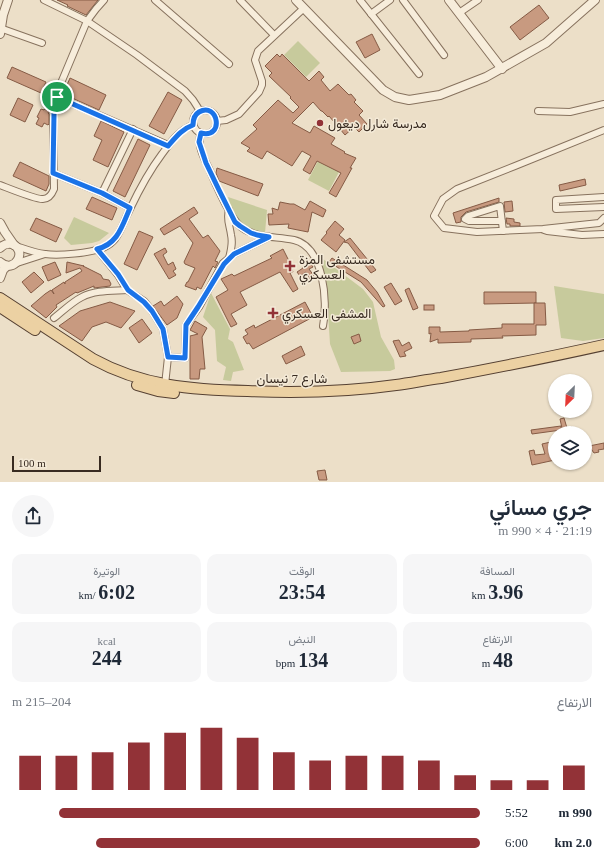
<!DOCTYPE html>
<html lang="ar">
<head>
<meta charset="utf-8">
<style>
	:root { --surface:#fff; --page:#f6f6f7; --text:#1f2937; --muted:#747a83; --accent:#923237 }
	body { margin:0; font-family:"Times New Roman",Vazirmatn,serif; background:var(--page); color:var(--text); direction:rtl; height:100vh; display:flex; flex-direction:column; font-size:15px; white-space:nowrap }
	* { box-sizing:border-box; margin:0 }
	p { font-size:13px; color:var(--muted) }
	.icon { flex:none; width:22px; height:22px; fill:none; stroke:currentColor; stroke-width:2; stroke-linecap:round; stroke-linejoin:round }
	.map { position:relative; height:482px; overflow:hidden; direction:ltr }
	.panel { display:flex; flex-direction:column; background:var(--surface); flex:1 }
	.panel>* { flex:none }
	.needle { width:26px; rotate:204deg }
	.buttons { position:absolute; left:548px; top:374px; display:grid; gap:8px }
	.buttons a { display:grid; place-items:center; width:44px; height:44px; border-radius:50%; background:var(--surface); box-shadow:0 1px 3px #0004; font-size:20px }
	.scale { position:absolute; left:12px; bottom:10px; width:89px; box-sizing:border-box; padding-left:4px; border:2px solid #382b21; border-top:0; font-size:11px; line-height:14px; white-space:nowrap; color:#382b21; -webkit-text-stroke:3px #f4ead7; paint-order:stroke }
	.pin { position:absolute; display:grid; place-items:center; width:34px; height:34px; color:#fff; margin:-17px; border:2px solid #fff; border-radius:50%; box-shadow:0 1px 4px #0007 }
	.round { display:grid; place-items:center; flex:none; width:42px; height:42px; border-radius:21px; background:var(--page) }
	.overview { display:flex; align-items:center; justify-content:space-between; height:68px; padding:0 12px }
	h1 { font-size:22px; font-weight:600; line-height:30px }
	.metrics { display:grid; grid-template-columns:repeat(3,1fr); gap:6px; height:68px; padding:4px 12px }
	.metrics div { display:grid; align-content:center; border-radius:10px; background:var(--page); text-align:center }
	.metrics b { font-size:20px; font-weight:600 }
	.metrics small { font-size:11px; font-weight:400 }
	.metrics p { font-size:11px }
	.chart { height:112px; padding:8px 12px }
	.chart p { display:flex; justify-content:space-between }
	.chart svg { width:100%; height:72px; margin-top:4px; stroke:var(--accent); stroke-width:6 }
	ul { padding:0 12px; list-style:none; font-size:13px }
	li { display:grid; grid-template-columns:64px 48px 1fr; align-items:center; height:30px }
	li i { height:10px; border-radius:5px; background:var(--accent) }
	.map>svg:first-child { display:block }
</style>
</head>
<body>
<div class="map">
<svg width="604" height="482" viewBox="0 0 604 482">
	<rect width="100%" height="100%" fill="#ecdfc8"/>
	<g fill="#c7ca9c">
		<path d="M298,41l22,22 -14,14 -22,-22z"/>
		<path d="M318,161l21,11 -10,19 -21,-11z"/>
		<path d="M228,197l39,13 -2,23 -9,-1 -14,-7 -9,-11z"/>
		<path d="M74,217l35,16 -10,8 -7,2 -21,2 -7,-7z"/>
		<path d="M315,253l48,36 10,13 8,35 13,23 1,9 -5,2 -49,1 -11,-28 -4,-64z"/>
		<path d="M554,286l50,8v44l-21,3 -22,-3z"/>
		<path d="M211,293l19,36 -2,10 5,3 11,28 -11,2 -2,9 -8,-1 3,-13 -9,-6 -2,-31 -12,-13z"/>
	</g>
	<g fill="#c89a80" stroke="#855b45">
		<path d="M57,0h41l-12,15 -19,-9 1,-1z"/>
		<path d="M539,5l10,13 -29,22 -10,-13z"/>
		<path d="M372,34l8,16 -15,8 -9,-16z"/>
		<path d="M277,54l3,3 2,-3 27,27 10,-10 5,6 -3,3 9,11 8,-7 11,11 2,-1 5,6 -2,2 9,9 -4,4 8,9 -8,8 -5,-5 -9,8 -16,-19 -1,1 -6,-6h-1l-8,-9 -21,21 18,10 4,-7 21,12 -4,6 14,8 -1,1 12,5 -6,10h2l-16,29 -7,-4 12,-20 -24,-12 -7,13 -7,-4 8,-14 -9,-5 -10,15 -25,-15 -5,8 -15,-8 3,-3 -9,-5 16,-14 -4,-4 25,-25 15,13 6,-6 -9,-9 1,-1 -22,-21 3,-3 -7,-7z"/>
		<path d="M12,67l34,15 -5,11 -34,-15z"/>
		<path d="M70,78l36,17 -7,15 -36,-16z"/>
		<path d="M168,92l14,8 -18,34 -15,-8z"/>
		<path d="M18,98l15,7 -8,17 -15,-7z"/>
		<path d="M41,109l3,1v-1l5,2 -1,2 1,1v10l-1,1 -4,-2 -2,4 -6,-3 3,-6 -2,-1z"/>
		<path d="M101,121l23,11 -16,35 -15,-7 9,-20 -8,-4z"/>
		<path d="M138,139l12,6 -25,52 -12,-6z"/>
		<path d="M20,162l29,14v8l-3,7 -33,-15z"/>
		<path d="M217,168l46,16 -5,12 -39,-15 -3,-8z"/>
		<path d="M585,179l1,6 -26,6 -1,-6z"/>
		<path d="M92,197l25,11 -5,12 -26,-11z"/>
		<path d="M499,198v4l-33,10 -5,5v5l-5,1 -3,-10z"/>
		<path d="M310,201l16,9 -3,7 -11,-5 -4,20 -20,-4 1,-4 -20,1 -1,-11h5l-1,-6 6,2 2,-8 10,2h4l11,6z"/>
		<path d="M512,201l1,10 -8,1 -1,-10z"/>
		<path d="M194,207l4,6 -9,6 14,19 5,-3 12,16 -5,10 3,1 -3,6 -2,-2 -12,23 -4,-2 -1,3 -11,-4 2,-4h1l7,-14 -10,-4 -1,-2 9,-19 -13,-17 -16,9 -4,-6z"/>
		<path d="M36,218l26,11 -6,13 -26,-12z"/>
		<path d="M506,218l8,1v3l6,1v3h-10v-2h-3z"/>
		<path d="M335,221l9,8 -5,6 6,5 -9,12 -15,-12 6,-7 -1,-1z"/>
		<path d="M139,231l14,6 -16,33 -13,-6z"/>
		<path d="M350,238l26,32 -5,3 -23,-30 -4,-1z"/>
		<path d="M165,248l2,4 -4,3 5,10 5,-3 3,7 -3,2 3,4 -7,4 -15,-25z"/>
		<path d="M283,249l8,16 -1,1 3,6 -3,1 8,16 -5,3 -13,-20 -40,20 7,13 -16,9 6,10 -6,3 -15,-30 12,-7 -7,-11 11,-5 2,2 38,-18 -2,-2z"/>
		<path d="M332,258l35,22 10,12 8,14 -2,1 -22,-25 -32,-20z"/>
		<path d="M55,262l6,13 -13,6 -6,-14z"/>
		<path d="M67,262l17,4h-1l18,9 2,4 6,1 2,4 -1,2 -16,2v-2l-17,7 -1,-1 -20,13 1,2 -11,11 -15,-12 14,-12 6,-4 3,4 -2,-4 12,-8 1,2v-2l17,-11 -2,-3 -14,5z"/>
		<path d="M311,264l2,3 -4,2 5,7 -4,3 -4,-7 -6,4 -3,-4 6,-4v-1l4,-2v1z"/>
		<path d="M34,272l10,10 -13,11 -9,-11z"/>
		<path d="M391,283l11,18 -7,4 -11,-18z"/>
		<path d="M409,288l9,20 -5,2 -8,-20z"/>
		<path d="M484,292h52v11l-52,1z"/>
		<path d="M177,296l6,8 -6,14 -10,7 -14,-19 8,-5 3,5z"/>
		<path d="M110,302l25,9 -14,17 -15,-6 -14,5 -10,14 -23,-15 21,-15z"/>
		<path d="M305,302l8,15 -60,32 -4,-6 -2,1 -4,-7 5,-3 -3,-4 9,-5 1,3z"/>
		<path d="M534,303h11l1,22h-10v10l-34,1 1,2 -32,1v3l-33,1v-4l-8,3 1,-9 -2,1v-7h11v5l29,-1v-1l33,-2v-4h32z"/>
		<rect x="424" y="305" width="10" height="5"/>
		<path d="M142,319l10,14 -13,10 -10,-15z"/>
		<path d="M195,321l12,7 -5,9 3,32h-5l-1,10h-9v-43l8,-2 -8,-4z"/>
		<path d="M359,334l2,7 -7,3 -3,-7z"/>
		<path d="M399,340l3,6 7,-4 3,6 -8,4 2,4 -6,1 -7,-16z"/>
		<path d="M301,346l4,9 -19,9 -4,-8z"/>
		<path d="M564,418l3,10 5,-1 1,6h-10l-3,-14z"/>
		<path d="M561,426v4l-29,4 -1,-4z"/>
		<path d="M555,441v19l-23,5 -3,-14 5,-1 1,5 10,-1 -3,-10z"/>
		<path d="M604,443v6l-6,1 1,2 -5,1 -5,-7z"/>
		<path d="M325,470l2,10h-8l-2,-9z"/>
	</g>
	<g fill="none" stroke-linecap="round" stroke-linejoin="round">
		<g stroke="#87725e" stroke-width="8">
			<g id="minor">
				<path d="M44,0l43,21 50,34 48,36 8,9 7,11"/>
				<path d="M155,0l74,64"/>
				<path d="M240,0l34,35"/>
				<path d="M360,0l59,74"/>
				<path d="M403,0l41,55"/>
				<path d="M459,13l19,-13"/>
				<path d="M371,14l19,-14"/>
				<path d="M0,28l42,15"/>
				<path d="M57,97l111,48"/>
				<circle cx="205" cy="122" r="12"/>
				<path d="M538,111l32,1 34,-8"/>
				<path d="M217,121l9,-1 13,-6 20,-22 3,-7v-4l-7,-21 3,-9 46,-43"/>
				<path d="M604,130l-89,36 -58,23 -14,10 -9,17 10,12 33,4 66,-3 56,-6 5,-5"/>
				<path d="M201,133c-5,12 4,27 9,38 6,14 20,47 31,56 16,12 34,9 53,13 30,7 34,62 29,86"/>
				<path d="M53,173l49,20 28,15"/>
				<path d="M0,185c8,3 37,15 43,14 6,0 9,-5 11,-10l-1,-69 1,-12 3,-11 4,-14 26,-62 9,-12 8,-9"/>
				<path d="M102,193l31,-64"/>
				<path d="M604,197l-48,3v9l48,-2"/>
				<path d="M229,210c-3,9 1,16 2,25 2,8 0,15 -2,23"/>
				<path d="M502,221h-33l-4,-2 3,-3 32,-10 3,25"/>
				<path d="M544,230l3,1 35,4 22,-1"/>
				<path d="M16,246c9,3 19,7 29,8 15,2 44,-1 58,-6 4,-2 9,-5 12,-9 7,-9 10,-21 15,-30 9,-19 20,-39 32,-55 9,-12 17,-24 31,-29"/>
				<path d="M97,249l21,26 9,15 17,11 8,10 11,18 5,28 -3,28"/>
				<path d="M14,264l31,-10"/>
				<path d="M54,318c9,-7 18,-16 28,-21 13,-7 31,-6 45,-7"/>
				<path d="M168,357l17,1 1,-33 13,-18 24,-44 11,-9 35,-17"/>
			</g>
		</g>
		<g stroke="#87725e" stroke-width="10">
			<g id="tertiary">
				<path d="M296,0l87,90 12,7 14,3 31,-5 46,-18 60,-34 49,-43"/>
				<path d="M449,0l53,69"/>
				<path d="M0,34l3,-19 5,-15"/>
				<path d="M0,223l5,9 9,13"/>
				<path d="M0,248c4,-4 7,-5 12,-4 16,6 3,31 -12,18"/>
				<path d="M0,278l3,-8 4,-4"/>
			</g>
		</g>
		<g stroke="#554032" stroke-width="12">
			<g id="primary">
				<path d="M0,298l93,61c49,27 99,31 155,32 49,2 99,1 148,-6 15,-2 30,-5 45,-7 54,-10 109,-21 163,-33"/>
				<path d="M0,307l35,23"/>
				<path d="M137,385l21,6 16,2"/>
			</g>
		</g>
		<use href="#minor" stroke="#f7eddb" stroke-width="6"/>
		<use href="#tertiary" stroke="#f7eddb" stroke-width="8"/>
		<use href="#primary" stroke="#ecd1a3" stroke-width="10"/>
	</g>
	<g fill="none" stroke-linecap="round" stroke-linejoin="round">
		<g stroke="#fff" stroke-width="8">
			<path id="route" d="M57,97l111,49c8,-9 14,-17 25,-21 0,-5 1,-10 6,-13 19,-11 26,27 2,21l-2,9 7,21 13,27 16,32 5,4 11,7 6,2 12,2 -35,17 -10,10 -26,43 -12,18 -1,33 -17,-1 -5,-28 -11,-18 -8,-9 -16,-12 -10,-16 -21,-25c21,-5 25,-23 33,-41l-28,-15 -49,-20 1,-59z"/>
		</g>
		<use href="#route" stroke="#1a73e8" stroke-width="5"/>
	</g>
	<g fill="#923237" stroke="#f4ead7" stroke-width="1.5">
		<circle cx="320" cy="123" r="4"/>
		<path d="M288 260h4v4h4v4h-4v4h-4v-4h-4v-4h4z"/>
		<path d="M271 307h4v4h4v4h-4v4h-4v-4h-4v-4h4z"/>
	</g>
	<g text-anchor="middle" stroke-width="3" stroke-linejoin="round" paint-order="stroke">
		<g font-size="13" fill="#382b21" stroke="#f4ead7" text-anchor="start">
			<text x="328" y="128">مدرسة شارل ديغول</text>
			<text x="299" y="264">مستشفى المزة<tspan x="299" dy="15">العسكري</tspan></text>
			<text x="282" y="318">المشفى العسكري</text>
		</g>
		<g font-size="13" fill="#382b21" stroke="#f4ead7">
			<text x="292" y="383">شارع 7 نيسان</text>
		</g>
	</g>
</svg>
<div class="buttons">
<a><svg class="needle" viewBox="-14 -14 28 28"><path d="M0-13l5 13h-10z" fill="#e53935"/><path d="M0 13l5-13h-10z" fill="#747a83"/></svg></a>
<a><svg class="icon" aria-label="layers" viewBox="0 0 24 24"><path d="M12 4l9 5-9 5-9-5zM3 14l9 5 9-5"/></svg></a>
</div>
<div class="scale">100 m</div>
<div class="pin" style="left:57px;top:97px;background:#1e9e55"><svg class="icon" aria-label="arrive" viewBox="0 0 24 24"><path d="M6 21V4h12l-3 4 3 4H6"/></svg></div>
</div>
<section class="panel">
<div class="overview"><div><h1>جري مسائي</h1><p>21:19 · 4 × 990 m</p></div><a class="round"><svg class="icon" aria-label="share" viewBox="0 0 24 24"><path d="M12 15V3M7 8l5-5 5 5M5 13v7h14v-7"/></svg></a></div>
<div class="metrics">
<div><p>المسافة</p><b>3.96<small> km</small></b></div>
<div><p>الوقت</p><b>23:54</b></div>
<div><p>الوتيرة</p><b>6:02<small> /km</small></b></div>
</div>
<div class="metrics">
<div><p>الارتفاع</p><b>48<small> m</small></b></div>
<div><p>النبض</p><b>134<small> bpm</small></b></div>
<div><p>kcal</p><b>244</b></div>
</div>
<div class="chart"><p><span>الارتفاع</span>204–215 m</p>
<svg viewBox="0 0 160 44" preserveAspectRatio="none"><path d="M5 44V23M15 44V23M25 44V21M35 44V15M45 44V9M55 44V6M65 44V12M75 44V21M85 44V26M95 44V23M105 44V23M115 44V26M125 44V35M135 44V38M145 44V38M155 44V29"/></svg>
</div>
<ul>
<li><b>990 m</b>5:52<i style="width:90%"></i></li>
<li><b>2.0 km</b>6:00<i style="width:82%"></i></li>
</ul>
</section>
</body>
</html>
